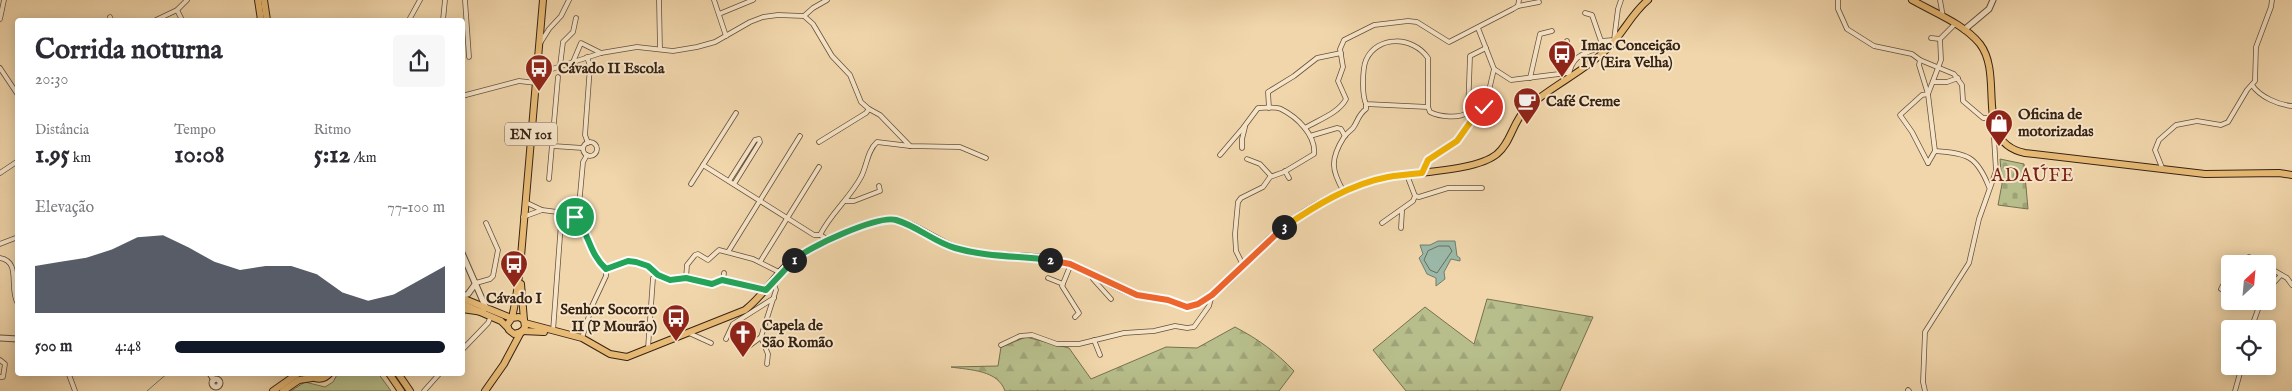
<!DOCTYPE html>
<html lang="pt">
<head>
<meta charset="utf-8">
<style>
	:root { --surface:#fff; --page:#f7f7f7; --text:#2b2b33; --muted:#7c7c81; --accent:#111827 }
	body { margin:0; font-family:"IM FELL English",serif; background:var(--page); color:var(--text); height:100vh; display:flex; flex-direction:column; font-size:19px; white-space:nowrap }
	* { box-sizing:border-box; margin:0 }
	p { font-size:16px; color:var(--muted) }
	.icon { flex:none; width:28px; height:28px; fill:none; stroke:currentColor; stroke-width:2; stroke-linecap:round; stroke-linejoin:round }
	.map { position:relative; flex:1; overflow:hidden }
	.side { position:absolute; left:15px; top:18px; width:450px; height:358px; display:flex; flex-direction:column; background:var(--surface); border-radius:5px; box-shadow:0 2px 12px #0003 }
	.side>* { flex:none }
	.needle { width:32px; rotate:26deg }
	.fabs { position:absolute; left:2221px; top:255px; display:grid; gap:10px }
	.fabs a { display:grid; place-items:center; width:55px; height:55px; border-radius:5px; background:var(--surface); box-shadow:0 2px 12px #0003; font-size:25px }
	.pin { position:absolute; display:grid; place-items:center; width:42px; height:42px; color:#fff; margin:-21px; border:2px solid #fff; border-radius:50%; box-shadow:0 1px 5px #0007 }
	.km { position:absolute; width:25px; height:25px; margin:-12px; border-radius:50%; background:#222; color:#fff; font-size:14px; line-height:25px; text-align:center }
	.round { display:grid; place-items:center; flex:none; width:52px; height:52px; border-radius:5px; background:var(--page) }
	.headline { display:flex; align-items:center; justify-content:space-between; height:85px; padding:0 20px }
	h1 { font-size:28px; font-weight:700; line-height:38px }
	.figures { display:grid; grid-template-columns:repeat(3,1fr); gap:8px; height:85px; padding:5px 20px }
	.figures div { display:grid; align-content:center }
	.figures b { font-size:25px; font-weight:700 }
	.figures small { font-size:14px; font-weight:400 }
	.figures p { font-size:14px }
	.chart { height:140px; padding:10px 20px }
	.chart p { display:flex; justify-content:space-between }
	.chart svg { width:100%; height:90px; margin-top:5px; fill:var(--accent); opacity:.7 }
	ul { padding:0 20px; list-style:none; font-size:16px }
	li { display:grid; grid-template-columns:80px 60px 1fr; align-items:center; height:38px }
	li i { height:12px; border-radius:6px; background:var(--accent) }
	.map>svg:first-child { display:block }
</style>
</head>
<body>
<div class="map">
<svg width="2292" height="391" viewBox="0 0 2292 391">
	<defs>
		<pattern id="forest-firs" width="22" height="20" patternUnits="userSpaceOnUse" patternTransform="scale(1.25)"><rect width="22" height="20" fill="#b7be8b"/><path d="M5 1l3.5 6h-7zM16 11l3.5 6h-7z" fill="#9ea377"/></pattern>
		<pattern id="cemetery-stones" width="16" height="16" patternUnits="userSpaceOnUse" patternTransform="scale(1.25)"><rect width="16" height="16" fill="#b7be8b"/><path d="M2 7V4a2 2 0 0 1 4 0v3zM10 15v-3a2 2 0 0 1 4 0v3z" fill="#9ea377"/></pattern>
	</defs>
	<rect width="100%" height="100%" fill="#f1d6ab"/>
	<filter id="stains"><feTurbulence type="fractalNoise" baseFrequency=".004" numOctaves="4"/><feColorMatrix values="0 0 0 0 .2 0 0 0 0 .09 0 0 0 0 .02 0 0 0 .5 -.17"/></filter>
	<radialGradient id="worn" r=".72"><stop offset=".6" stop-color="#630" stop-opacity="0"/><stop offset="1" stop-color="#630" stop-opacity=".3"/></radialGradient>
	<g fill="url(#forest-firs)" stroke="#767050">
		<path d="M1487,299l106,18 -33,74h-154l-33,-41 52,-43 49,37z"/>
		<path d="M1235,327c23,12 41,25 59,44l-15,20h-274c-7,-21 -35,-21 -54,-24l47,-1 3,-19 25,-10 43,11 22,31 75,-32 31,1z"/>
	</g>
	<path fill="url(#cemetery-stones)" stroke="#767050" d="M2000,159l24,5 4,45 -30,-4 4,-21z"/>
	<path fill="#b7be8b" stroke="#767050" d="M338,373h40l13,18h-100l14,-9 20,5 8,-5z"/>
	<path fill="#9bb9a9" stroke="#737d6d" d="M1438,241h17l2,15 3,2v3l-9,-2 -7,13 1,7 -9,7v-8l-9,-4 -8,-16 4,-4 -3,-9h10z"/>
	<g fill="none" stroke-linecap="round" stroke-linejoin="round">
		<path stroke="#686e5e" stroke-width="1" d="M1439,246h10l3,5 -15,22 -7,-3 -6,-10 4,-9z"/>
		<path stroke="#737d6d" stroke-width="1" d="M147,391l22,-19"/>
		<g stroke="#65503a" stroke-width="5.5">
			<g id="minor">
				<path d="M465,0l4,57"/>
				<path d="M659,0l1,49"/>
				<path d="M714,0l12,36"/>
				<path d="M1838,0v9l9,20 27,17 38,8 8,6 34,14 8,11 1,16 20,17h11"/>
				<path d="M1940,0l3,17"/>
				<path d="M1518,6l21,-4"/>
				<path d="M177,10l5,10"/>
				<path d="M1585,13l7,2 9,26 13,-1 4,-31 3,-9"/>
				<path d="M719,14l34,-14"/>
				<path d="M804,16l9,-8 14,-8"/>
				<path d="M110,17l1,3"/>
				<path d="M0,19l4,-19"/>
				<path d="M156,20l21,-10 10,-10"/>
				<path d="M409,20l11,-20"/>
				<path d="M443,20l2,-20"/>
				<path d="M1478,28l16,41 17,11 56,-7 5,3"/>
				<path d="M1931,38l9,1"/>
				<path d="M1567,41l1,28"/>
				<path d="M539,45l10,-16 12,-13 8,-16"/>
				<path d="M587,57l3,9 -5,69 3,8"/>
				<path d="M1920,60l-1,5 9,29 -6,1 -22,20 12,17 16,31"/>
				<path d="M573,62l8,-19 20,10"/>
				<path d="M560,66l3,-24 10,-10 3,-14"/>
				<path d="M0,68l18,27"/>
				<path d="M1569,74c6,-28 27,-17 33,-33"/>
				<path d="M1530,78l10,-44 12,-3"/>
				<path d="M536,80l13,-10 52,-17 36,-6 36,4 24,-4 18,-5 35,-20 13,-5 15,-2 26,1 9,8 19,32 18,19 11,27 8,7 11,6 30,31"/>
				<path d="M1933,82h14l11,-4"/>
				<path d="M2252,85c8,12 27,20 40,21"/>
				<path d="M462,96l57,-15 17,2"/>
				<path d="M1428,107l-62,-3c-3,-7 -3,-13 -3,-20 0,-7 0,-17 3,-24 11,-25 47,-24 62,-2v49l2,5c10,5 30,7 38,0l2,-56 16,-8"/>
				<path d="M1269,108l-1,-16 26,-16 23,-18 24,-5"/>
				<path d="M1474,117l5,-1 8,-17 7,-30"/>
				<path d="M1305,128c13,-8 34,-15 41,-29l-8,-18 5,-14 -3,-18 4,-9 30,-15 34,-4 9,1 32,20 64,-33 5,-3 1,-6"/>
				<path d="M1310,136l27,-8 4,1 4,7"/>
				<path d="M819,142l47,-29 3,-4"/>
				<circle cx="590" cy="149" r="7"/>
				<path d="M553,146l30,2"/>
				<path d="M1242,148v-9l3,-12"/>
				<path d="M1935,151l-7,-57 13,-34 -1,-21 15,-15"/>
				<path d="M1935,151c32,2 42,5 54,36"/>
				<path d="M1220,155l23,-27 15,-20c6,0 17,-2 23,1 16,8 35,26 33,45l-30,18 -14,5 -7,10 -22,11 -3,4 -3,32 1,17 7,14"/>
				<path d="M1247,159l13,5 11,12"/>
				<path d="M1928,163l7,-12"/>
				<path d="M703,165l111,70h6l9,5"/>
				<path d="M2163,170l-8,-20 4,-10 17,-15 21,-4 24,4 7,-3 19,-32 8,-9 1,-34 15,-40 1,-7"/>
				<path d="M1285,171l4,7"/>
				<path d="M0,173l18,-12"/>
				<path d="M1422,173l6,-13 29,-19 17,-24"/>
				<path d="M549,179l9,-102"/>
				<path d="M729,181l26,-41 4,-1 1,3 -26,42"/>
				<path d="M691,184l45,-71"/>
				<path d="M1344,192c-13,-22 -14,-33 0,-55 2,-3 6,-6 9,-9 5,-7 5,-13 13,-19v-5"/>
				<path d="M1415,196l4,1 29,-9h34"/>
				<path d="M845,201h9l26,-10 -1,-5"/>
				<path d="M525,202l17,8 23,3 10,4 9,13 10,27 12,12"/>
				<path d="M523,217l19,-7"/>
				<path d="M575,217l4,-11 4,-44 4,-7"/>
				<path d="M1382,223l31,-22 2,-5 -8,-21"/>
				<path d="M1401,228l1,-17"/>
				<path d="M820,235c11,-22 30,-37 41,-58 6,-11 6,-26 16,-35l33,4 50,1 26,11"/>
				<path d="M0,244l18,-7"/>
				<path d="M728,252l72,-116"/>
				<path d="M0,258c22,4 8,30 18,46"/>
				<path d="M760,262l59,-95"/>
				<path d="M1071,264l-9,22 17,27 -4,4"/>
				<path d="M2236,264l13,-7 14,7"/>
				<path d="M2268,267l19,11 5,7"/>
				<path d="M606,269l22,-8 8,1 12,4 15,12 36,2 13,4 11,-4 43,10"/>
				<path d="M1093,274v5l18,20"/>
				<path d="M686,278l1,-13 8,-10 3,-1 10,6 11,-10 34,9 28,14"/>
				<path d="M1048,278l15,6"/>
				<path d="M723,280l1,-7"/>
				<path d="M476,283l14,-4 3,-3 5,-26 -12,-27"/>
				<path d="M2221,289l9,-17"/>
				<path d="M2268,289l13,-14"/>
				<path d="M2251,329l10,-28"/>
				<path d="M553,331l8,-108 -1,-11"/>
				<path d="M689,333l22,10"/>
				<path d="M582,338l10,-32 14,-30v-7"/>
				<path d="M726,339l7,-15 41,-26"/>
				<path d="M1094,340l6,15"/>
				<path d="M1001,345l19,-9 12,-1 25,9h22l45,-11 30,-2 21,-5 12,2 7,-1 15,-21 3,-11"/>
				<path d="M749,346l12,-9"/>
				<path d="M648,348l5,-70"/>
				<path d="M462,350l26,-27 3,-7"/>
				<path d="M0,360l5,4 -2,13h-3"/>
				<path d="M767,364l1,-10 -7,-17 15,-47 -3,-8"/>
				<path d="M68,372l7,19"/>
				<path d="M1908,390l1,1"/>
				<path d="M424,391l17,-19"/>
				<path d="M1925,391l-2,-9 2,-50 44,-69 10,-44 17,-48 -2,-33 3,-3"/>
				<path d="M2235,391l7,-25"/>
			</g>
		</g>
		<g stroke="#65503a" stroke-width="7">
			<g id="tertiary">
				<path d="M1964,30l25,-21 4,-9"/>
				<path d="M462,253l24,55"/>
				<path d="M462,296l6,-2 8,-11"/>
				<path d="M0,338l18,1"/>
				<path d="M209,372l5,8"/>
				<circle cx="216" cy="383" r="4"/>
			</g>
		</g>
		<g stroke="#362314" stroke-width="8">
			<g id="primary">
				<path d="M1912,0c23,13 52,24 68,44 25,33 -8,98 45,109l180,21 74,-1 13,2"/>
				<path d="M521,284l3,36"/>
				<path d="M462,298l49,20"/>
				<path d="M462,304l39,17 7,7"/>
				<path d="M512,318l7,-1 5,3 1,7 -3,5 -8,2 -5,-4 -2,-5 5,-7 4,-20 4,-30 23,-268"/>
				<path d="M525,323l57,15 28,16 17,3 118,-47c18,-14 28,-32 44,-47 16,-14 87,-48 107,-43 27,7 47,27 74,32 32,6 75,1 105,14 21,9 42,23 63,29 11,3 22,2 32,6 7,2 13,6 20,5 25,-3 67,-58 89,-75 29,-24 72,-47 109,-54 27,-5 89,-6 109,-23 14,-11 16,-33 29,-45 23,-22 58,-37 81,-60 16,-15 24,-35 41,-49"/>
				<path d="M522,331l22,1"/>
				<path d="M307,372c7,9 17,9 24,0"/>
				<path d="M273,391l27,-19"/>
				<path d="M283,391l16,-11 13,-2"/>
				<path d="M485,391l19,-27 17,-32"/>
			</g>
		</g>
		<g stroke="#362314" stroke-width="8">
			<g id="trunk">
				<path d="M258,0l3,20"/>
				<path d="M264,0l3,20"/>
				<path d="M462,309l21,3"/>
				<path d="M388,372l13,19"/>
				<path d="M397,372l13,19"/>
			</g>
		</g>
		<use href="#minor" stroke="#f6e4c8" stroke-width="4"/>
		<use href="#tertiary" stroke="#f6e4c8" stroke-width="5"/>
		<use href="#primary" stroke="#e8bb76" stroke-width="6"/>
		<use href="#trunk" stroke="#e8bb76" stroke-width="6"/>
	</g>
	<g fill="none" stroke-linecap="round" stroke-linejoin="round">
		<g stroke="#fff" stroke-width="10">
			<path id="split-1" d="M575,217c15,17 13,35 31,52l22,-8 8,1 12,4 10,9 12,5 16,-2 26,6 10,-4 44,10 28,-30"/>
		</g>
		<g stroke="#fff" stroke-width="10">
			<path id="split-2" d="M794,260c14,-13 84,-45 102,-40 21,6 38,22 59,28 31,9 64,8 95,12"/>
		</g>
		<g stroke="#fff" stroke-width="10">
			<path id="split-3" d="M1050,260l20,4 67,31 31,5 19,7 11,-3 14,-9 72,-68"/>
		</g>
		<g stroke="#fff" stroke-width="10">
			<path id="split-4" d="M1284,227c31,-21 66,-43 104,-50 11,-2 23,-3 34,-4l6,-13 29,-19 17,-24 5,-1 5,-9"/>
		</g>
		<use href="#split-1" stroke="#22a559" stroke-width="6"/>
		<use href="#split-2" stroke="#22a559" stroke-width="6"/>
		<use href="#split-3" stroke="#f0652b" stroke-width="6"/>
		<use href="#split-4" stroke="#f5b400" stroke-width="6"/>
	</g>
	<defs>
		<g id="bus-pin" transform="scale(1.4375)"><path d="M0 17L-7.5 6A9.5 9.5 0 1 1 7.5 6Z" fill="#8f2418" stroke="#f6e4c8"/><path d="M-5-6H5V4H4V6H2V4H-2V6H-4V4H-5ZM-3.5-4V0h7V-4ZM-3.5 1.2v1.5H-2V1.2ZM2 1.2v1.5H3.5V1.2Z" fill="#fff"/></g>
		<g id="cafe-pin" transform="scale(1.4375)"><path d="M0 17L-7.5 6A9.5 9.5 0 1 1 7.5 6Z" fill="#8f2418" stroke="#f6e4c8"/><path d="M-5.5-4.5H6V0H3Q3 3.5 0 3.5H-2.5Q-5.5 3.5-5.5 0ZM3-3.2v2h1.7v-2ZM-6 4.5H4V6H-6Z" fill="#fff"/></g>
		<g id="shop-pin" transform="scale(1.4375)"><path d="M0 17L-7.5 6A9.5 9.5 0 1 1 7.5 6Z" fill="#8f2418" stroke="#f6e4c8"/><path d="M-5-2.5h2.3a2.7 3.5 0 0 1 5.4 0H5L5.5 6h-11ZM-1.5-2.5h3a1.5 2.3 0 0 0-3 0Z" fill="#fff"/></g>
		<g id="church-pin" transform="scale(1.4375)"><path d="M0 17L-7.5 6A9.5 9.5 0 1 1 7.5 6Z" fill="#8f2418" stroke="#f6e4c8"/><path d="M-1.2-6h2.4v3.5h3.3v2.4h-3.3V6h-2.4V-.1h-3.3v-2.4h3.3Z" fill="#fff"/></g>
	</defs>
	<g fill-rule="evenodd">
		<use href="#bus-pin" x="1562" y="54"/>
		<use href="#bus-pin" x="539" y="68"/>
		<use href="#cafe-pin" x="1527" y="101"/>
		<use href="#shop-pin" x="1999" y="123"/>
		<use href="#bus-pin" x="514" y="264"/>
		<use href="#bus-pin" x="676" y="318"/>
		<use href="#church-pin" x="743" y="334"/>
	</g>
	<g text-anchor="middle" stroke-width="4" stroke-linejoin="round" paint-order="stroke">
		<rect fill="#f6e4c8" stroke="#705d4a" stroke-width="1" x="505" y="122.5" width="52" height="23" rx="4"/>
		<g font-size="14" font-weight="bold" fill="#362314">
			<text x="531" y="139">EN 101</text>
		</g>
		<g font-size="15" font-weight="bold" fill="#362314" stroke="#f6e4c8" text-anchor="start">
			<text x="1581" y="50">Imac Conceição<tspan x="1581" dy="17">IV (Eira Velha)</tspan></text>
			<text x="558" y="73">Cávado II Escola</text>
			<text x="1546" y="106">Café Creme</text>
			<text x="2018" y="119">Oficina de<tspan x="2018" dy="17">motorizadas</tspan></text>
			<text x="514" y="303" text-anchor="middle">Cávado I</text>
			<text x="657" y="314" text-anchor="end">Senhor Socorro<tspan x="657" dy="17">II (P Mourão)</tspan></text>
			<text x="762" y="330">Capela de<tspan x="762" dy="17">São Romão</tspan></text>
		</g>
		<g font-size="18" letter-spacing="1" fill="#7a1f14" stroke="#f6e4c8">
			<text x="2033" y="181">ADAÚFE</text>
		</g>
	</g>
	<rect width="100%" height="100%" filter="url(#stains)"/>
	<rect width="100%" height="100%" fill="url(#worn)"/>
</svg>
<div class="fabs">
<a><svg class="needle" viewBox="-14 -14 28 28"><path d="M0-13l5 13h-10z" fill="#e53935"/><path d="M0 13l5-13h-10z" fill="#7c7c81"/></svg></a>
<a><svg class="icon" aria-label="locate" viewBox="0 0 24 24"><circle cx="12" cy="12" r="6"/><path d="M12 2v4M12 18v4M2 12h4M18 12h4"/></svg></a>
</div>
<div class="pin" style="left:575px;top:217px;background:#1e9e55"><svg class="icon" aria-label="arrive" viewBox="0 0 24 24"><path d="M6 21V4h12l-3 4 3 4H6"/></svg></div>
<div class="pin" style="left:1484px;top:107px;background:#d93025"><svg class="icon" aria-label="check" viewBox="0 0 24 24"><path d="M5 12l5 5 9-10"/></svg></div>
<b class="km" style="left:794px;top:260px">1</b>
<b class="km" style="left:1050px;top:260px">2</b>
<b class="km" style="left:1284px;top:227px">3</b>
<section class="side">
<div class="headline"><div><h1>Corrida noturna</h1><p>20:30</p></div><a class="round"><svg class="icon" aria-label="share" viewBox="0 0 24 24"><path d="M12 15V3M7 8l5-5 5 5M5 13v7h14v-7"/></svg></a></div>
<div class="figures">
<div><p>Distância</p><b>1.95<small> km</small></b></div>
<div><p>Tempo</p><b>10:08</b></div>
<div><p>Ritmo</p><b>5:12<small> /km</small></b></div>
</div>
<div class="chart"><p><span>Elevação</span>77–100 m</p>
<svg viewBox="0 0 160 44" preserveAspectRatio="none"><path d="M0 44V21L10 19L20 17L30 13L40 7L50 6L60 12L70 19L80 23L90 21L100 21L110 25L120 34L130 38L140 35L150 28L160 21V44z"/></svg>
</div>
<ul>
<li><b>500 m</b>4:48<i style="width:100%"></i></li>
</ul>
</section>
</div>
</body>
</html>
